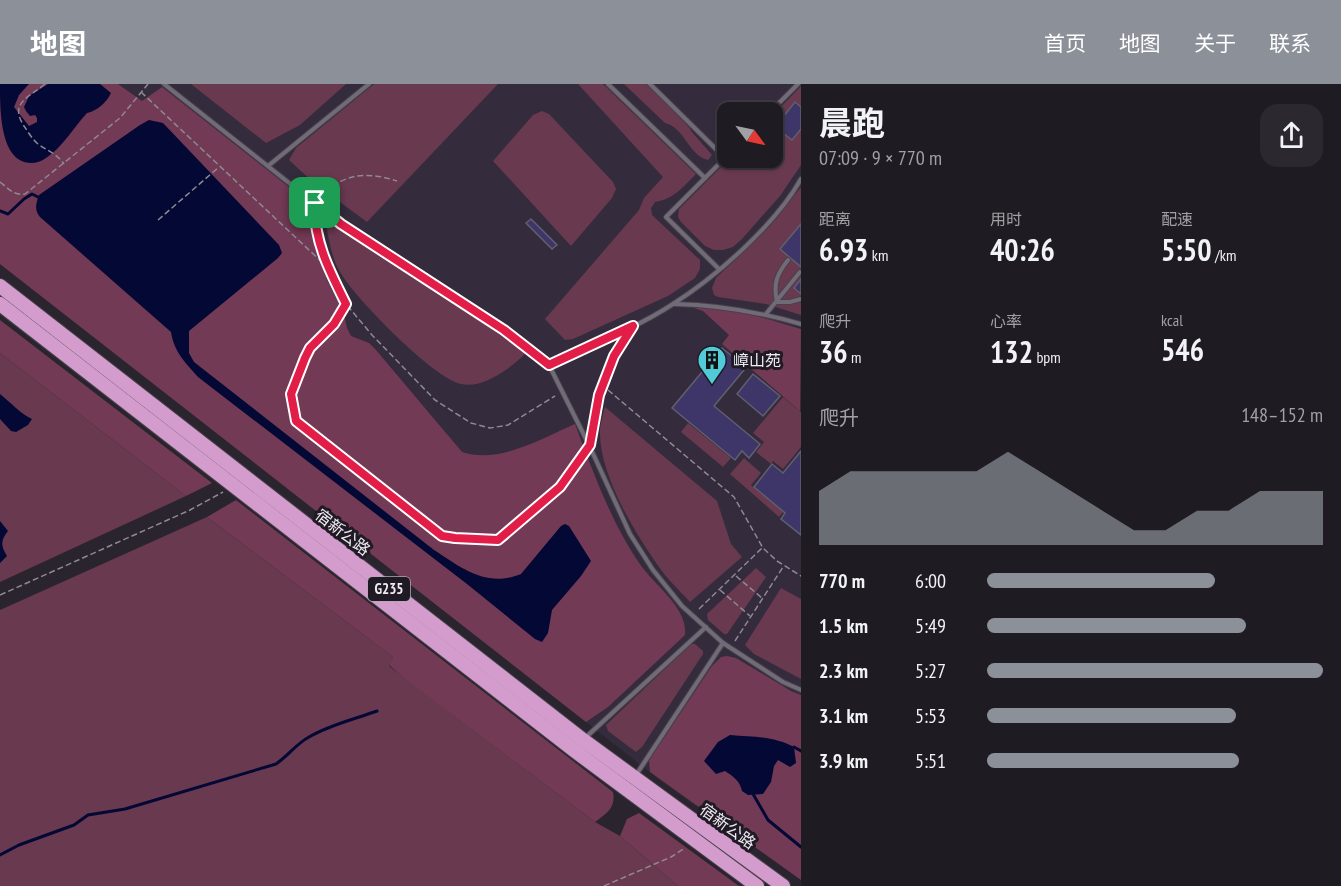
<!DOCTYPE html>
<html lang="zh">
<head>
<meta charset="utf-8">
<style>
	:root { --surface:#1f1b22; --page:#2c282f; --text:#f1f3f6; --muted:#a1a1a5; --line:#3c3940; --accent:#8c9099 }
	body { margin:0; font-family:"PT Sans Narrow","Noto Sans SC",sans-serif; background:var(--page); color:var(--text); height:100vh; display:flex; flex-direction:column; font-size:22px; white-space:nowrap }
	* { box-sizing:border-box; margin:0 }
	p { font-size:20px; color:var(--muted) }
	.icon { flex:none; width:33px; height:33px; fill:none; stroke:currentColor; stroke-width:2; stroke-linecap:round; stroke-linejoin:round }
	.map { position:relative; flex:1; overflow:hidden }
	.details { display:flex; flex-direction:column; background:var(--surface); width:540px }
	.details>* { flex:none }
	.needle { width:39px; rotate:123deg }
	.fabs { position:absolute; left:717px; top:18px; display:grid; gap:12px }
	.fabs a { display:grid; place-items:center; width:66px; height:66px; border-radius:12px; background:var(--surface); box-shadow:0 2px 4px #0004,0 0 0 2px var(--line); font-size:30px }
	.pin { position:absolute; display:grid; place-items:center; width:51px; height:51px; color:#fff; margin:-26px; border-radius:12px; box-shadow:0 3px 9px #0006 }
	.round { display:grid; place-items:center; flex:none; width:63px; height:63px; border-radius:18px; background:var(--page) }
	.overview { display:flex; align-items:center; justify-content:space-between; height:102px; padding:0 18px }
	h1 { font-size:33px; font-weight:700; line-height:45px }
	.metrics { display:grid; grid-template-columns:repeat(3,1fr); gap:9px; height:102px; padding:6px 18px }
	.metrics div { display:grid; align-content:center }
	.metrics b { font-size:30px; font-weight:700 }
	.metrics small { font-size:16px; font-weight:400 }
	.metrics p { font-size:16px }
	.chart { height:168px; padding:12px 18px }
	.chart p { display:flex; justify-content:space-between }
	.chart svg { width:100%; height:108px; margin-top:6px; fill:var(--accent); opacity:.7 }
	ul { padding:0 18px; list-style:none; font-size:20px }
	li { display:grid; grid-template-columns:96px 72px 1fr; align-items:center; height:45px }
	li i { height:15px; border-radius:8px; background:var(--accent) }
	header { display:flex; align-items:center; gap:36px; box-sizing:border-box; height:84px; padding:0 30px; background:var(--accent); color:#fff }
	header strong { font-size:28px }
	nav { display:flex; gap:33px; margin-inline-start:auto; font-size:21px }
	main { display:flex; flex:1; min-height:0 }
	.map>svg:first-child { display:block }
</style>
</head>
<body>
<header>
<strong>地图</strong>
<nav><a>首页</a><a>地图</a><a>关于</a><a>联系</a></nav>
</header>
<main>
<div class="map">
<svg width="801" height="802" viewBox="0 0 801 802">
	<rect width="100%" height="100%" fill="#29242e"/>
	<path fill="#342b3c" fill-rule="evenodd" d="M0,0h801v796l-136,-96 -665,-520zM728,28h44v46h-44z"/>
	<g fill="#693950">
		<path d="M191,0h155l-46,41 -34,18z"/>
		<path d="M374,0h124l-131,138 -53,-39 -25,-23 7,-12z"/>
		<path d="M578,0h25l93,90c-13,13 -22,25 -41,28l-4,6 1,7 48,45v9l-5,9 -27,18 -95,43 -8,1 -20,-21 94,-109 5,-12 19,-21z"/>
		<path d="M624,0h24l41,43 3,5 20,23 -4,5c-20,-5 -23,-32 -43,-37z"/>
		<path d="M801,2v79l-21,31 -38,43 -9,8 -10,3h-9l-9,-4 -24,-24 -3,-5 1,-8 51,-51h42l1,-43z"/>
		<path d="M542,27l7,3 64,68 3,7 -4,9 -41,48 -78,-85 40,-46z"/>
		<path d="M801,103v128l-35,-11 -48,-7 -4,-2 -2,-7 4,-10 53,-51z"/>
		<path d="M325,134l137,90 64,45c-15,15 -43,36 -65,31 -28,-6 -106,-86 -121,-112 -9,-15 -12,-37 -15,-54z"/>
		<path d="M0,269l186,143 -186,86z"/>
		<path d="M783,313l18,15v35l-18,22 -10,-8 -2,3 -15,-12 8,-10 -11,-9z"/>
		<path d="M605,323l112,94 14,43 11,13 -52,45c-10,-11 -22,-22 -31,-35 -24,-34 -61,-94 -59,-138 1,-7 3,-15 5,-22z"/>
		<path d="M688,339l43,35 -8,9 -42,-35z"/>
		<path d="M744,374l17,15 -10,12 32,27 -4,5 -49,-43z"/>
		<path d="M207,433l186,140 -4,9 206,156 25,14 58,50h-678v-276z"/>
		<path d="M756,484l10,9 -39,57h-3l-16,-14 -1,-6z"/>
		<path d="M781,504l20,11v80l-47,-25 -9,-9z"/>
		<path d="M691,560h4l8,7v3l-61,93 -6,5 -28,-21 -2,-6z"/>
	</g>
	<g fill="#733a55">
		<path d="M0,0h118l24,17 20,-14 146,115 1,16 6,25 12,37 17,34 3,14 4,8 18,7 7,7 86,102c38,12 78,-13 113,-28 19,50 36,99 67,143 15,20 46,42 43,68l-77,72 -22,15 -586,-458z"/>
		<path d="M694,224c36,-2 73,11 107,21l-1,82 -78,-67 7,-9 -26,-24z"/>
		<path d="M0,236l212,163 -26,13 -186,-143z"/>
		<path d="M236,416l377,292c3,16 -6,21 -18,30l-191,-144 -15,-13 4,-8 -186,-140z"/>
		<path d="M727,572l9,2 55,33 10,4v185l-151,-108 -1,-12 63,-94 9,-9z"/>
		<path d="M639,729l100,73h-61l-58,-50 7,-17z"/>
	</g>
	<g fill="#030835">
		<path d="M0,0h29l-10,11 -5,12 15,19 8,-4v-4l-2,-3 -5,1 -4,-5 -2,-4 5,-11 19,-12h52l11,9c-4,9 -14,18 -24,20 -13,14 -25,35 -41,45 -7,5 -14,6 -22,4 -24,-8 -24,-53 -24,-78z"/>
		<path d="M149,36l14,3 116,122 3,8 -4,5 -89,73v22l5,9 240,188c28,18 52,38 87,24l40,-48 4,-2 4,2 22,35 -10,15 -29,34 -4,23 -6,9 -7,-3 -68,-55 -269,-207c-13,-15 -24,-25 -27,-45l-131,-115c-6,-7 -4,-14 -1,-22l101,-70z"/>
		<path d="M0,310c10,8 22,21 32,25l-4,6 -12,7 -5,-1 -11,-12z"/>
		<path d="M0,437l8,10c-8,10 -7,15 -1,25l-7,7z"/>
		<path d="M730,651c23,2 43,1 64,12l2,16 -6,4 -12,-7 -4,6 -3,16 -8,12 -15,1 -6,-4c-2,-10 -9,-15 -17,-20l-9,3 -12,-13 14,-19z"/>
	</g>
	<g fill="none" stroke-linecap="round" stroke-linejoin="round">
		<g stroke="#030835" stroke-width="3">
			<path d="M0,127l8,3 16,-15 8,-5 8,4"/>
			<path d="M794,663l7,4"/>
			<path d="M753,710l15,26 33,27"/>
			<path d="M0,771l19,-10 55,-20 14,-10 37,-6 151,-45c13,-9 20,-20 33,-27 20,-12 46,-18 68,-26"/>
		</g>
	</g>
	<g fill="#3e3669" stroke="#605f6d" stroke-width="1.5">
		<path d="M795,18l6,5v22l-9,11 -17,-13z"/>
		<path d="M531,135l26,26 -5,4 -26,-26z"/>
		<path d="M801,140v43l-21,-18z"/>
		<path d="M801,195v15l-7,-6z"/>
		<path d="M722,264l15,12 3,-4 9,8 -35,42 46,38 -11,14 -7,-7 -7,9 -63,-52z"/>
		<path d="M753,290l27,22 -17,20 -26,-22z"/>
		<path d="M801,367v84l-20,-16 4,-6 -31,-26 18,-23 11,9z"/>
	</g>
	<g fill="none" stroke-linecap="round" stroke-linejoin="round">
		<g stroke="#47424b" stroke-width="6">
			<g id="lane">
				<path d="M164,0l177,140 163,106 45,35 40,80 41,89 23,36 29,36 41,37 60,39 18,8"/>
				<path d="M608,0l97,94"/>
				<path d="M650,0l75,74"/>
				<path d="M770,28l28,-28"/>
				<path d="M268,82l101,-82"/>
				<path d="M788,176c-11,14 -15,23 -11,42h13l11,-3"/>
				<path d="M719,185l-53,-52 62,-62"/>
				<path d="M675,220c44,1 84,8 126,20"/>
				<path d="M766,230l34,-42"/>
				<path d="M549,281c42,-20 86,-36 124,-61 44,-28 103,-80 128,-125"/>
				<path d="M589,361l10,-50 15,-39 19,-29"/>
				<path d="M585,654l121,-111"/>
				<path d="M636,691l87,-132"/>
			</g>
		</g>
		<g stroke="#47424b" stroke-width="16">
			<g id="highway">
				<path d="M0,202l583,454 200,146"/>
				<path d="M0,220l575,447 182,135"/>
			</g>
		</g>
		<g stroke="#8e8992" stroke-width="1.5" stroke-dasharray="6 3" stroke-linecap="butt">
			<path d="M45,0c-17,14 -36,19 -21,42 4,6 9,14 14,18 10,7 19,10 26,20"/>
			<path d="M141,8l185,174"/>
			<path d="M0,98c8,6 14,14 25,12l95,-76 28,-34"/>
			<path d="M319,114c24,-25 47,-27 78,-17"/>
			<path d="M315,129l12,53 19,38 26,31 63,65 36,23 19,5 18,-3 47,-29"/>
			<path d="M158,136l61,-53"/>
			<path d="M346,220l-12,20 -24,24 -5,10 -14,36 5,27 146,115 57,4 61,-53 25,-36"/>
			<path d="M608,306l126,107 29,51 14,13 24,15"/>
			<path d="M736,492l26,22"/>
			<path d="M720,506l30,26"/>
			<path d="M0,511l190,-85 33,-18"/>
			<path d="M699,525l63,-61"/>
			<path d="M735,557l48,-74"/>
			<path d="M604,802l67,-29 14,-9"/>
		</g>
		<use href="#lane" stroke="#716a77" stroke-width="4"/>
		<use href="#highway" stroke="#d39ccd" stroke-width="14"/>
	</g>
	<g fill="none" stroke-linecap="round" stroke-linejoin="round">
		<g stroke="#fff" stroke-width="12">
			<path id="route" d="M315,119l26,21 163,106 45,35 84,-39 -19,30 -15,39 -9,50 -30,42 -62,53 -43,-2 -13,-2 -146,-115 -5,-27 14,-36 5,-10 24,-24 12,-20c-16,-32 -33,-64 -31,-101z"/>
		</g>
		<use href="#route" stroke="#e11d48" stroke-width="8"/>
	</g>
	<defs>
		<g id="building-pin" transform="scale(1.5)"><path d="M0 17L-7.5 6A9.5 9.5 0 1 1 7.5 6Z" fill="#52cbd8" stroke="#201a25"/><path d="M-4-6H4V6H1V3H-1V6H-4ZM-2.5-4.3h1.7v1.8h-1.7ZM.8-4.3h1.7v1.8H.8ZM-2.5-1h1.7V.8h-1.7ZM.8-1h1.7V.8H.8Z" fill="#111"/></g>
	</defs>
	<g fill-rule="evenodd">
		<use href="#building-pin" x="712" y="276"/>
	</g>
	<g text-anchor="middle" stroke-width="6" stroke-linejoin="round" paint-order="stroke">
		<rect fill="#201a25" stroke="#b1acb4" stroke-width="1.5" x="368" y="493" width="42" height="24" rx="4.5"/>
		<g font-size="15" font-weight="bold" fill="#efebf2">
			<text x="389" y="510">G235</text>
		</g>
		<g font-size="16" fill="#efebf2" stroke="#201a25" text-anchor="start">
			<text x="733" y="282">嶂山苑</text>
		</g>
		<g font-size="16" fill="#efebf2" stroke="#201a25">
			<text transform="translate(343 448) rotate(38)" y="6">宿新公路</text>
			<text transform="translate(728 742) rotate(36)" y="6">宿新公路</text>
		</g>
	</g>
</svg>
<div class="fabs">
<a><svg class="needle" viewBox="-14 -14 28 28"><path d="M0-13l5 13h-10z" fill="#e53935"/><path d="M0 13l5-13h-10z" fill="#a1a1a5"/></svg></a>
</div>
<div class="pin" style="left:315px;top:119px;background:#1e9e55"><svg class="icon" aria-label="arrive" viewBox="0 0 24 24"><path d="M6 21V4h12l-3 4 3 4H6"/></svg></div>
</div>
<section class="details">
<div class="overview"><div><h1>晨跑</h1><p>07:09 · 9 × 770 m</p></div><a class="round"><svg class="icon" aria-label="share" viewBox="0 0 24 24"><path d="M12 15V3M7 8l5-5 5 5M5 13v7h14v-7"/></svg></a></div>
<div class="metrics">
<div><p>距离</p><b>6.93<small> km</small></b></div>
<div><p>用时</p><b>40:26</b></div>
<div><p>配速</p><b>5:50<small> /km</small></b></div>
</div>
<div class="metrics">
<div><p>爬升</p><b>36<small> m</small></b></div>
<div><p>心率</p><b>132<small> bpm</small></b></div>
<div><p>kcal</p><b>546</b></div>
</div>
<div class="chart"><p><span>爬升</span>148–152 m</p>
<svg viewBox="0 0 160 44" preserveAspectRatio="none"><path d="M0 44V22L10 14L20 14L30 14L40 14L50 14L60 6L70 14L80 22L90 30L100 38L110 38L120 30L130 30L140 22L150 22L160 22V44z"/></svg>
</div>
<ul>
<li><b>770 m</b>6:00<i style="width:68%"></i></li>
<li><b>1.5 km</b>5:49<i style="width:77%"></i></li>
<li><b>2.3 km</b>5:27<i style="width:100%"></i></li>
<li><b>3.1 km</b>5:53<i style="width:74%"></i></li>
<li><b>3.9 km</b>5:51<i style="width:75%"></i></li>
</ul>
</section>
</main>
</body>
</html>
